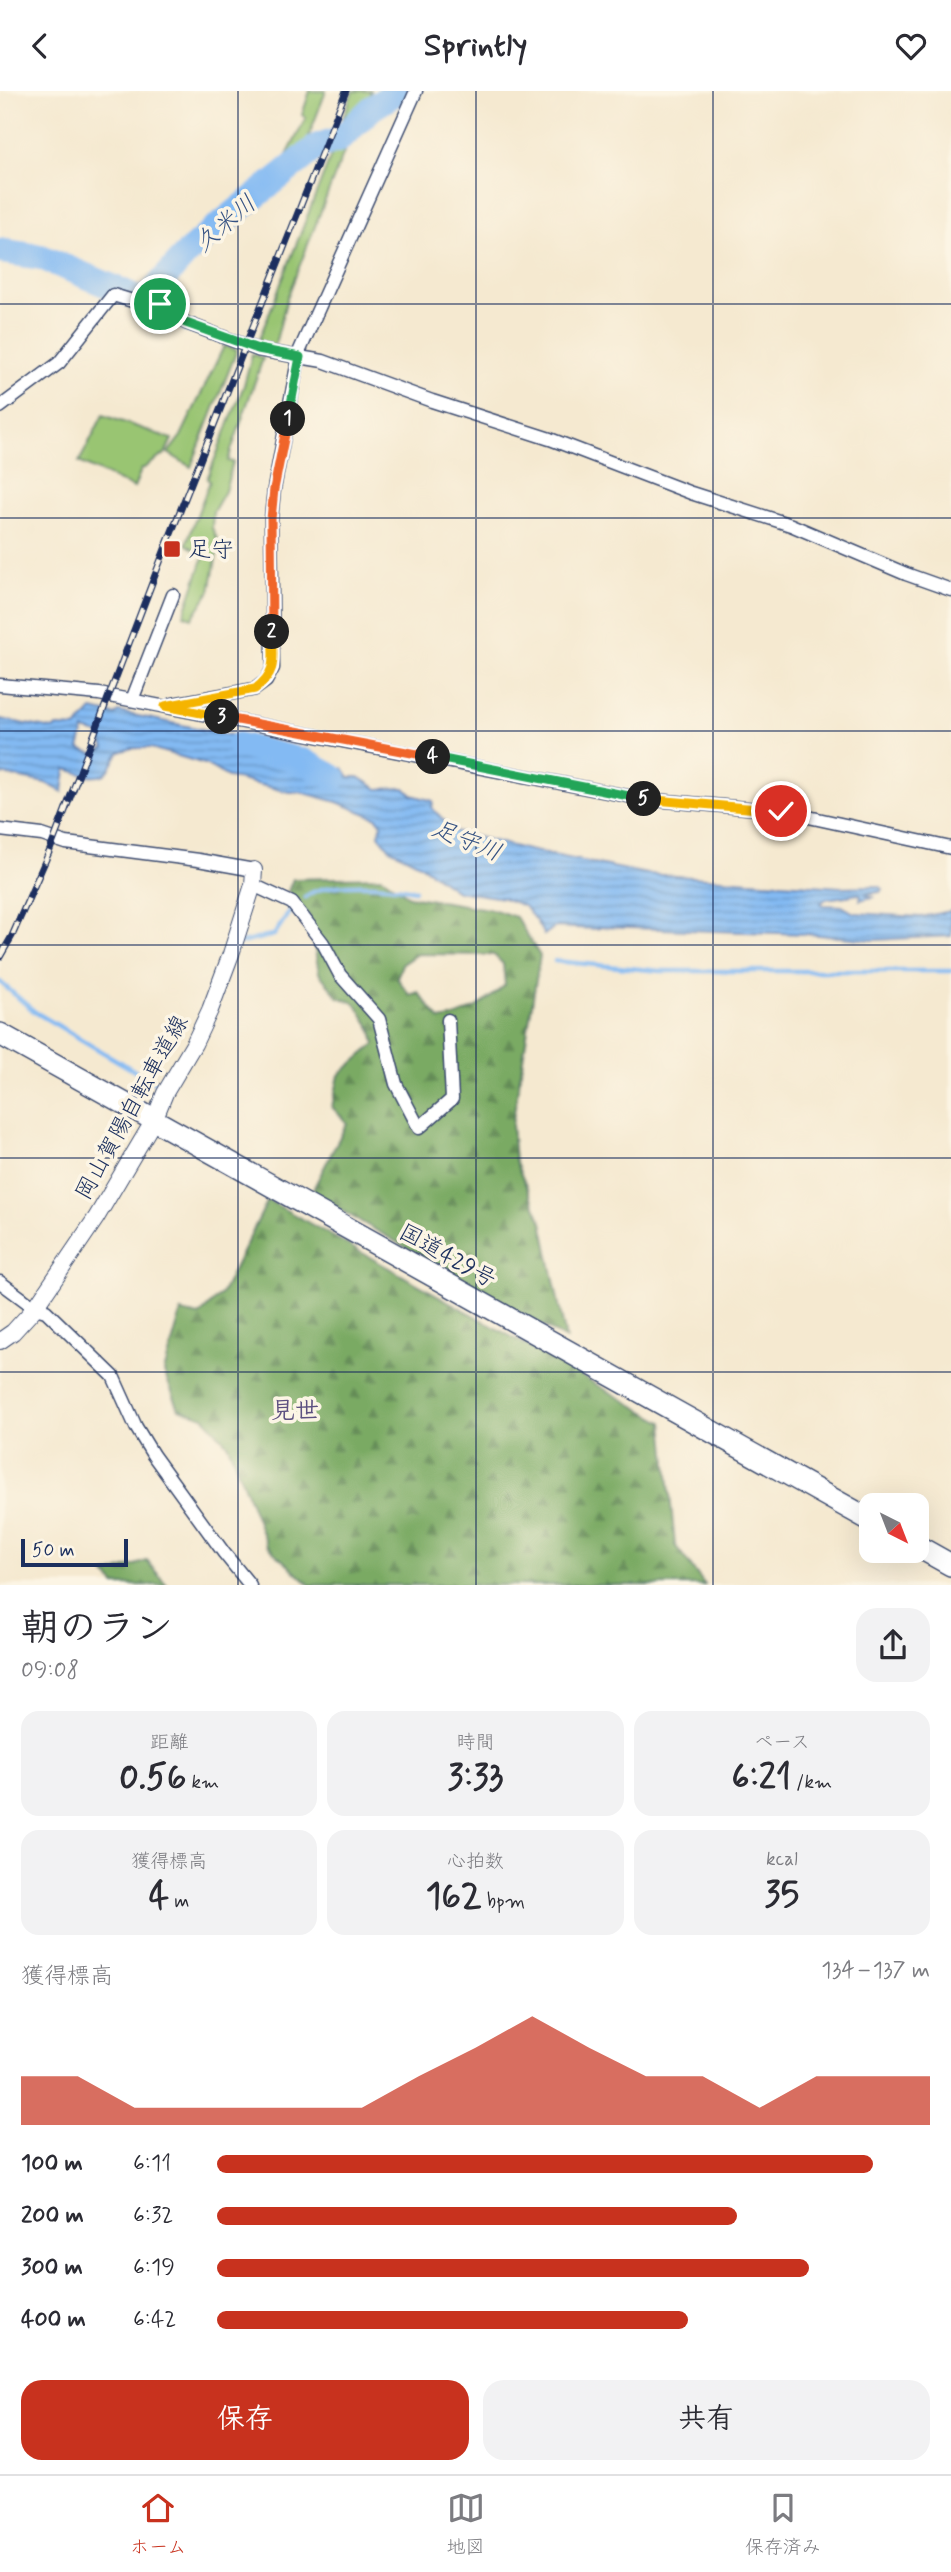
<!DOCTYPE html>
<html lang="ja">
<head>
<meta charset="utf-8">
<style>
	:root { --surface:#fff; --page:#f2f2f3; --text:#2b2b33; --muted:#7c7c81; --line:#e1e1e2; --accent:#c8321e }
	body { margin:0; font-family:Mynerve,"Klee One",sans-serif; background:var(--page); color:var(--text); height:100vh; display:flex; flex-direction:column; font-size:26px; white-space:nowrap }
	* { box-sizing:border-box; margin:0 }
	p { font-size:23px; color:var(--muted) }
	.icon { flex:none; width:38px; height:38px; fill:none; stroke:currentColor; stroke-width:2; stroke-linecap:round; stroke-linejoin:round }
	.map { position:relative; height:1494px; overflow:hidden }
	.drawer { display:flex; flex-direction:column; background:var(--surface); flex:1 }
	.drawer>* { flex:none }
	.needle { width:46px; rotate:138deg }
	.tools { position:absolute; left:859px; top:1402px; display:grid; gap:14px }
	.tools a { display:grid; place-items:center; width:70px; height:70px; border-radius:14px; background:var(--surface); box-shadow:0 7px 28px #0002; font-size:35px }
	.scale { position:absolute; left:21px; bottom:18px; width:107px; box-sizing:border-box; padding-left:7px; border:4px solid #1b2f5e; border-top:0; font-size:19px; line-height:24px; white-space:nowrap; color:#1b2f5e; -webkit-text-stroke:5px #fcf5e5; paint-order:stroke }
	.pin { position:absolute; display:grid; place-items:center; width:60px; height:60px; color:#fff; margin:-30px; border:4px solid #fff; border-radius:50%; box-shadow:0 2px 7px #0007 }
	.km { position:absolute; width:35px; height:35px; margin:-18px; border-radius:50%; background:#222; color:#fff; font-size:19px; line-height:35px; text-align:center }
	.round { display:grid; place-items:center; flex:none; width:74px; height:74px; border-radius:21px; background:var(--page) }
	.overview { display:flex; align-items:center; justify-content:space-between; height:119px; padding:0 21px }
	h1 { font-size:38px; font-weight:700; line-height:52px }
	.stats { display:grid; grid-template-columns:repeat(3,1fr); gap:10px; height:119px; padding:7px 21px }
	.stats div { display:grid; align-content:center; border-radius:18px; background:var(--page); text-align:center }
	.stats b { font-size:35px; font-weight:700 }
	.stats small { font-size:19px; font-weight:400 }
	.stats p { font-size:19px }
	.chart { height:196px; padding:14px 21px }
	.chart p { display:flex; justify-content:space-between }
	.chart svg { width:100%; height:126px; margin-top:7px; fill:var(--accent); opacity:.7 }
	.primary-button { display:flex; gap:14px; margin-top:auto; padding:14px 21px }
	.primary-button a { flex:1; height:80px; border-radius:21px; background:var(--accent); color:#fff; font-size:28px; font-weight:700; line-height:80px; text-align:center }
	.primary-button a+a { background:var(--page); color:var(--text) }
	ul { padding:0 21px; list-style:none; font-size:23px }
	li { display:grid; grid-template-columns:112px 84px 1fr; align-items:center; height:52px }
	li i { height:18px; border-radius:9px; background:var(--accent) }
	header { display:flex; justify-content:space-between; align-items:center; height:91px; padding:0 21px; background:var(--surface); font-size:32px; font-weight:700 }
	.dock { display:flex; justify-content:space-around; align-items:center; height:98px; border-top:2px solid var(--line); background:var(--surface); font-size:19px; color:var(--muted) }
	.dock a { display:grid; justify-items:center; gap:4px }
	.dock .on { color:var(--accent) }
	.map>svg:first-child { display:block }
</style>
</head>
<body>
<header><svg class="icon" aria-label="back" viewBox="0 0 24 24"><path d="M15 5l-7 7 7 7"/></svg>Sprintly<svg class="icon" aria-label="heart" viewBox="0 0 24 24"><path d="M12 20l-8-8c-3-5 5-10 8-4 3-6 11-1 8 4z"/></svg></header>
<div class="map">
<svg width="951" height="1494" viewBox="0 0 951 1494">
	<defs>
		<pattern id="forest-firs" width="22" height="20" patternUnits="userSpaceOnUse" patternTransform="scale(1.75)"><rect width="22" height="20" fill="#7aaa64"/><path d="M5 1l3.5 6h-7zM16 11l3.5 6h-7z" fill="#638b56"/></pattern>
		<pattern id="water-rules" width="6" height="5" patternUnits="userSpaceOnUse" patternTransform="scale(1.75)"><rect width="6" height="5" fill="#83baf3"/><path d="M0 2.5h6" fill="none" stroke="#6a98c8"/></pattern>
	</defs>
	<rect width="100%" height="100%" fill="#fcf5e5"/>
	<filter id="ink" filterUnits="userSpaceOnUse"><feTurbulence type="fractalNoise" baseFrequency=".0143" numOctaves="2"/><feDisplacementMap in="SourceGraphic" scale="14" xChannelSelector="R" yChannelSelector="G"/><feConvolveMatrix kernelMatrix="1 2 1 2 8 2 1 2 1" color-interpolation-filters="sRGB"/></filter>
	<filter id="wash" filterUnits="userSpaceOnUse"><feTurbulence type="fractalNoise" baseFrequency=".00686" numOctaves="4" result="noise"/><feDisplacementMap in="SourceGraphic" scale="28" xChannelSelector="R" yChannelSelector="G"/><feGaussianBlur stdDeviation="1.57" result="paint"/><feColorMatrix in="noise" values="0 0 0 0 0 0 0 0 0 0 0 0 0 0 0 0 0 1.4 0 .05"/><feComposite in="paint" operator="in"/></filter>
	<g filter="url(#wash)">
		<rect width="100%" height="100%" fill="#f5e9d0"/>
		<g fill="#99c572" stroke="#5a7a68" stroke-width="2">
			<path d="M310,0h16l-21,55 -24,21 25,-49 -4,-3z"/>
			<path d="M353,0h18c-3,11 -24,36 -33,41z"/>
			<path d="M349,48l-62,159 -13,50 -16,-6 76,-194z"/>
			<path d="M224,255l13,4 -46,117 -23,-14 13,-17z"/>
			<path d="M252,263l11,4 -32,93 -3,10 5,1 -8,29 -12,21 -1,16 7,15 -9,48 -18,27 -8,-3 20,-59 -18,-12 24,-63 -3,-2 37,-94z"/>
			<path d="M103,324l69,24 -7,15 -24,16 -7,18 -55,-26z"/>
		</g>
		<g fill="url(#forest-firs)" stroke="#4a6c61" stroke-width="2" fill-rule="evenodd">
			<path d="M382,786l27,19 86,14 21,7 24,39 -28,169 3,36 27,61 24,117 -255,-146 36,-70 -15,-16 7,-32 36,-31 -3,-14 -17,-27 -17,-6 -19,-24 -10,-57 -21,-25 5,-12zM417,863l77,1 9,9 2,21c-20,18 -38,31 -65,35l-22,-28 -8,3 -13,-17 5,-14z"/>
			<path d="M268,1109l395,222 12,123 30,40h-395l-43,-39 -39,-101 -24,-28 -25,-8 -15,-37 17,-60 18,4 23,-23z"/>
			<path d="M147,1470l20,24h-51l-11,-10z"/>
		</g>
		<path fill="url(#water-rules)" stroke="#4f74a8" stroke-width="2" fill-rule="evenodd" d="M92,619l23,5 4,-3 154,32 3,3 -5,8 2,5 23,4 13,-5 16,5 7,-1 6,5h5l6,9h10l19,12 27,-1 7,7 21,6 -1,7 22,23 74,19 119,24 193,13 39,-1 4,3 -3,3 -15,2 8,3 -13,3 1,-5 -2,-1 -33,5 -5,4 2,2 19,1 12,7 67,4 30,-6v25l-79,4 -64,-6 -207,-7 -4,2 -42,-2 -11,8 -8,-14 -12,-15 -21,-8 -46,-7 -39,-28 -28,-14 -11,-14 3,-11 -5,-6 -40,-16 -36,-10h-12l-61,-15 -23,-13 -54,-16h-19l-12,4c-5,6 -8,15 -13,20 -10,10 -29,0 -41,-3l-3,23 -17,-9 -46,-9v-55l52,10 6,-2 18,1zM84,639l14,4 7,14 -11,6 -15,-5z"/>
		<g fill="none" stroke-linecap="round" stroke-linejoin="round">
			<g stroke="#83baf3" stroke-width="4.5">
				<path d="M162,222l21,16 9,3"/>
				<path d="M305,806c22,-18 82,-12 110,-7"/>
				<path d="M241,852l33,-8 17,-26"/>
				<path d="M555,870l106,10h290"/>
				<path d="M0,891l35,30 127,75"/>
			</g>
			<g stroke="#83baf3" stroke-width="26">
				<path d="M0,160l41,6 97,41 11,-2 38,-43 25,-22 106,-85 22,-7 32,-31 27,-17"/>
				<path d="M239,654l64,16 31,17"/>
			</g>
		</g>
	</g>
	<g filter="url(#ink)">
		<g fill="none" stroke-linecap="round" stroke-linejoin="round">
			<g stroke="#3c4b6f" stroke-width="15">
				<g id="street">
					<path d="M0,316l59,-44 54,-68 23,7 24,2 26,19 72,27 65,11 109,40 118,38 141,54 100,32 115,49 45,16"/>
					<path d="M0,594l99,9 544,105 138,12 170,37"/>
					<path d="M132,609l41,-105"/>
					<path d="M173,613l82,-15 11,-8 7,-13 -2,-149 3,-30 26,-139 116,-259"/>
					<path d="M0,739l42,5 24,8 132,17 56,10"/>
					<path d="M253,794l39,18 31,40 17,32 39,44 17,65 23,44 33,-29 -4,-79"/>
					<path d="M0,1191l35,26 11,3 67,65 23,51 17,28 71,98 26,32"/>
				</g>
			</g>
			<g stroke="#3c4b6f" stroke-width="18">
				<path id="secondary" d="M0,1250l13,-9 22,-24 61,-90 58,-98 11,-27 29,-49 16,-34 21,-56 22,-69 1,-15"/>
			</g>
			<g stroke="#3c4b6f" stroke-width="24">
				<g id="highway">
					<path d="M0,943l872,487"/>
					<path d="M917,1455l34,19"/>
				</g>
			</g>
			<use href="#street" stroke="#fff" stroke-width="12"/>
			<use href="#secondary" stroke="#fff" stroke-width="16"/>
			<use href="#highway" stroke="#fff" stroke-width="21"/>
			<g stroke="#1b2f5e" stroke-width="7">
				<path id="rail" d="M0,866l12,-21 38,-86 115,-301 181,-458"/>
			</g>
			<use href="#rail" stroke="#fcf5e5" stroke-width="4.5" stroke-dasharray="13" stroke-linecap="butt"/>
		</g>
	</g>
	<g fill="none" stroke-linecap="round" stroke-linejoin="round" filter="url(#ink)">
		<g stroke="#fff" stroke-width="14">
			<path id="split-1" d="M160,213l26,19 72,26 42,8 -12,62"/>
		</g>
		<g stroke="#fff" stroke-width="14">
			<path id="split-2" d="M272,541l-1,-113 3,-30 14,-70"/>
		</g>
		<g stroke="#fff" stroke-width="14">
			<path id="split-3" d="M222,626l-57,-11 90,-17c23,-17 18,-30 17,-57"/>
		</g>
		<g stroke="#fff" stroke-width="14">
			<path id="split-4" d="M222,626l211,40"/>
		</g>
		<g stroke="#fff" stroke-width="14">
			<path id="split-5" d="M433,666l211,42"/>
		</g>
		<g stroke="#fff" stroke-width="14">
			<path id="split-6" d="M644,708l137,12"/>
		</g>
		<use href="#split-1" stroke="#22a559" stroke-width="9"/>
		<use href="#split-2" stroke="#f0652b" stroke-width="9"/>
		<use href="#split-3" stroke="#f5b400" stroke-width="9"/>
		<use href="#split-4" stroke="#f0652b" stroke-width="9"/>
		<use href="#split-5" stroke="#22a559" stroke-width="9"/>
		<use href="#split-6" stroke="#f5b400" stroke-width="9"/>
	</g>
	<path fill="none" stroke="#1b2f5e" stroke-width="2" stroke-opacity="0.55" d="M238,0v1494M476,0v1494M713,0v1494M0,213h951M0,427h951M0,640h951M0,854h951M0,1067h951M0,1281h951"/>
	<rect fill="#c8321e" stroke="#fcf5e5" stroke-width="2.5" x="163" y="449" width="18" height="18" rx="3.5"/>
	<g text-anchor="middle" stroke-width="7" stroke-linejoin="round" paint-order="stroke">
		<g font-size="23" fill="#1b2f5e" stroke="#fcf5e5" text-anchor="start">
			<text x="188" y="466">足守</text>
		</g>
		<g font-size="23" fill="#1b2f5e" stroke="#fcf5e5">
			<text transform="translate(131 1016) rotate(-61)" y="8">岡山賀陽自転車道線</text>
			<text transform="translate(448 1164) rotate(29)" y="8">国道429号</text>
		</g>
		<g font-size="24" font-style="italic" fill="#355283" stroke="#fcf5e5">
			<text transform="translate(225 132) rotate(-41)" y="8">久米川</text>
			<text transform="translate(467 749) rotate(22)" y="8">足守川</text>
		</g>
		<g font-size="24" font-weight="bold" fill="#5d5181" stroke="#fcf5e5">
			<text x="295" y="1327">見世</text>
		</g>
	</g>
</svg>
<div class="tools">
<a><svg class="needle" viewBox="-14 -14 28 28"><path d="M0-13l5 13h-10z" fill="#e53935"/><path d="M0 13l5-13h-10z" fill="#7c7c81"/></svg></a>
</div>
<div class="scale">50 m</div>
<div class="pin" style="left:160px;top:213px;background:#1e9e55"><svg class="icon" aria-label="arrive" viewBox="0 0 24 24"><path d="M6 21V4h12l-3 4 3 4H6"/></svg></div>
<div class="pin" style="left:781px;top:720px;background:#d93025"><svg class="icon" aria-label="check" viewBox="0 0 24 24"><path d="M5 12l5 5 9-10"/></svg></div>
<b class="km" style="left:288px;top:328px">1</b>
<b class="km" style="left:272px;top:541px">2</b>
<b class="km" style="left:222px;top:626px">3</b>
<b class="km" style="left:433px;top:666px">4</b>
<b class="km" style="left:644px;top:708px">5</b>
</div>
<section class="drawer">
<div class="overview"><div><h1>朝のラン</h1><p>09:08</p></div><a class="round"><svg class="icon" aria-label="share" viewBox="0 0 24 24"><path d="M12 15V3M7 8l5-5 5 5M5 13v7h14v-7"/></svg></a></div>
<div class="stats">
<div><p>距離</p><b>0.56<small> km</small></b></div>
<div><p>時間</p><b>3:33</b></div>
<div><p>ペース</p><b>6:21<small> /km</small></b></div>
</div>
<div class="stats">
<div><p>獲得標高</p><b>4<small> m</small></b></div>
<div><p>心拍数</p><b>162<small> bpm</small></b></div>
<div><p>kcal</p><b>35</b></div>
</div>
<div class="chart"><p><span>獲得標高</span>134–137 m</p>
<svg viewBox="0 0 160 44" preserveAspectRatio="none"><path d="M0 44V27L10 27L20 38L30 38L40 38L50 38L60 38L70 27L80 17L90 6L100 17L110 27L120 27L130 38L140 27L150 27L160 27V44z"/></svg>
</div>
<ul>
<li><b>100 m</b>6:11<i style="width:92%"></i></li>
<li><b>200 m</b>6:32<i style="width:73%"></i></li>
<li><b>300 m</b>6:19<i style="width:83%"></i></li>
<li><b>400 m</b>6:42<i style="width:66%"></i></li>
</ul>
<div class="primary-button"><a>保存</a><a>共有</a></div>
</section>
<nav class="dock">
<a class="on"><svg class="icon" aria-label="home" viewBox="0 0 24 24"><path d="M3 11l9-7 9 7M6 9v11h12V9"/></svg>ホーム</a>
<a><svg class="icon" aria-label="map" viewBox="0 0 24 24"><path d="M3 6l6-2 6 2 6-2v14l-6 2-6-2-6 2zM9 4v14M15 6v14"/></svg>地図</a>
<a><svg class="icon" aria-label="saved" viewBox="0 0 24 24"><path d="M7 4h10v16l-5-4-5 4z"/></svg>保存済み</a>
</nav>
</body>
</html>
